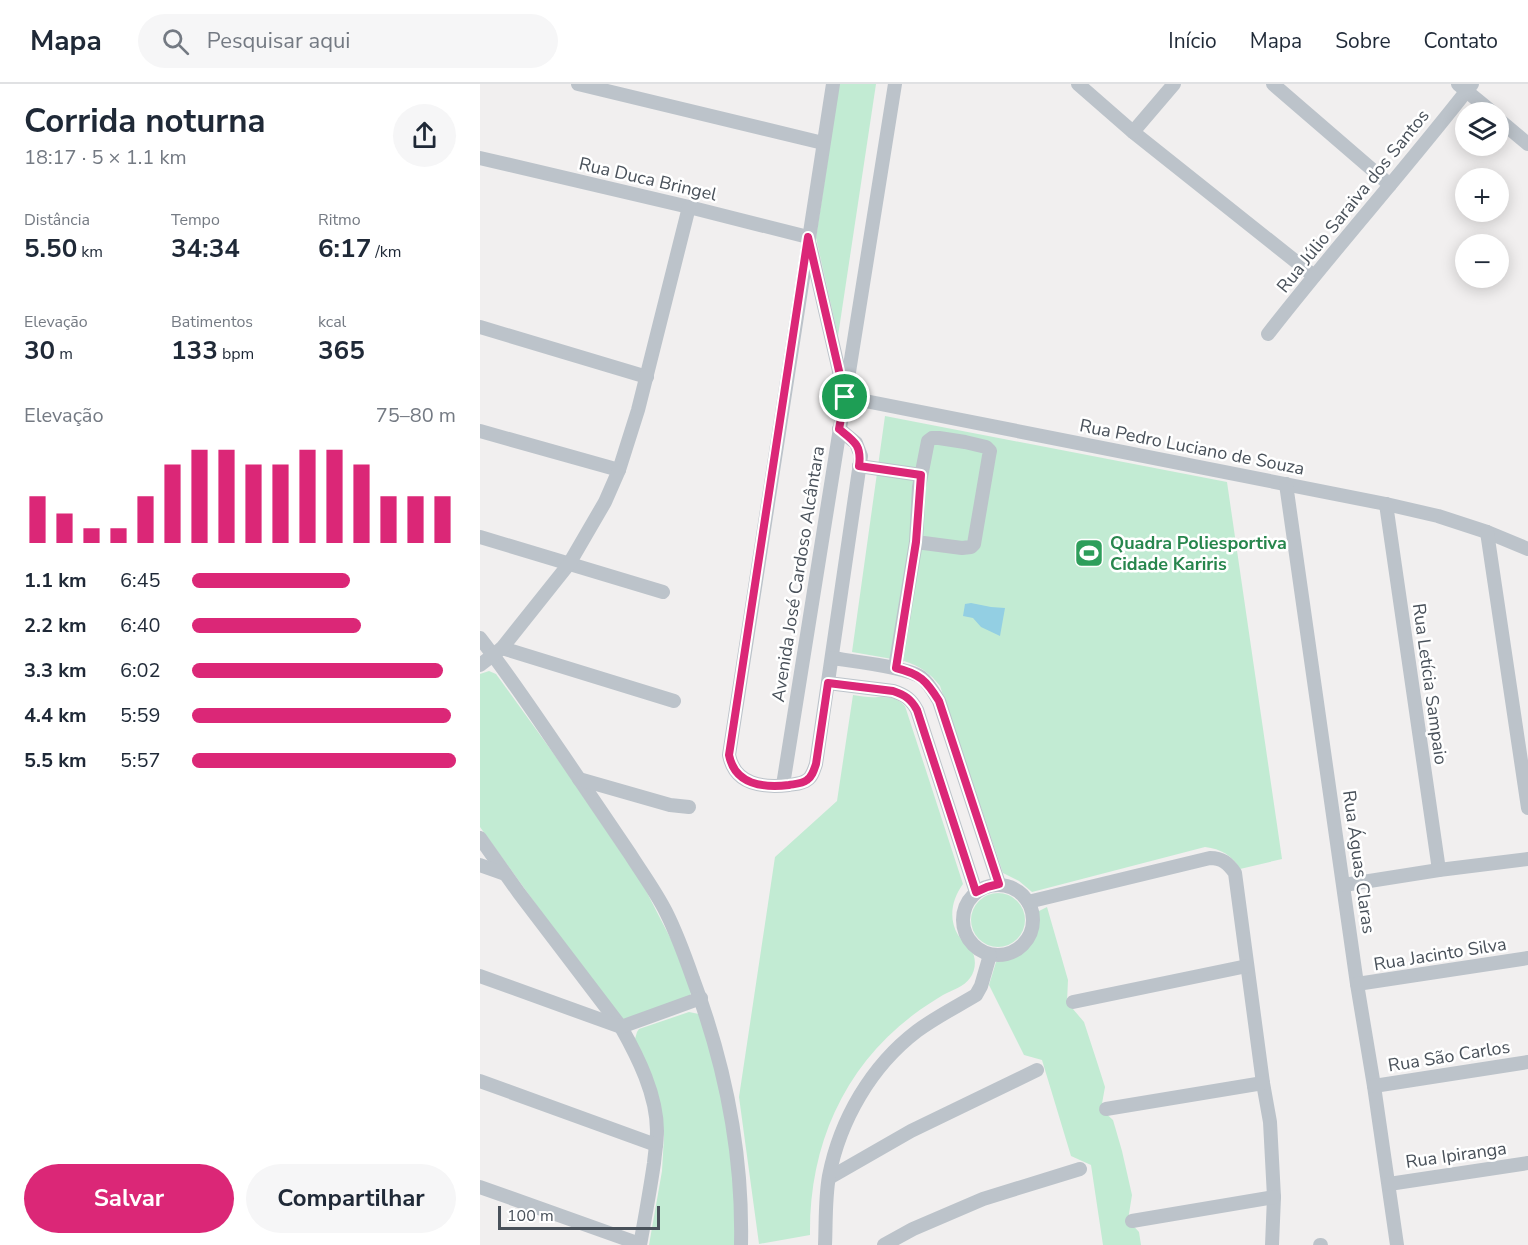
<!DOCTYPE html>
<html lang="pt">
<head>
<meta charset="utf-8">
<style>
	:root { --surface:#fff; --page:#f6f6f7; --text:#1f2937; --muted:#747a83; --line:#e0e1e3; --accent:#db2777 }
	body { margin:0; font-family:"Nunito Sans",sans-serif; background:var(--page); color:var(--text); height:100vh; display:flex; flex-direction:column; font-size:22px; white-space:nowrap }
	* { box-sizing:border-box; margin:0 }
	p { font-size:20px; color:var(--muted) }
	.icon { flex:none; width:33px; height:33px; fill:none; stroke:currentColor; stroke-width:2; stroke-linecap:round; stroke-linejoin:round }
	.map { position:relative; flex:1; overflow:hidden }
	.panel { display:flex; flex-direction:column; background:var(--surface); width:480px }
	.panel>* { flex:none }
	.fabs { position:absolute; left:975px; top:18px; display:grid; gap:12px }
	.fabs a { display:grid; place-items:center; width:54px; height:54px; border-radius:50%; background:var(--surface); box-shadow:0 3px 15px #0003; font-size:30px }
	.scale { position:absolute; left:18px; bottom:15px; width:162px; box-sizing:border-box; padding-left:6px; border:3px solid #49515a; border-top:0; font-size:16px; line-height:21px; white-space:nowrap; color:#49515a; -webkit-text-stroke:4px #fff; paint-order:stroke }
	.pin { position:absolute; display:grid; place-items:center; width:51px; height:51px; color:#fff; margin:-26px; border:3px solid #fff; border-radius:50%; box-shadow:0 2px 6px #0007 }
	.round { display:grid; place-items:center; flex:none; width:63px; height:63px; border-radius:32px; background:var(--page) }
	.summary { display:flex; align-items:center; justify-content:space-between; height:102px; padding:0 24px }
	h1 { font-size:33px; font-weight:700; line-height:45px }
	.metrics { display:grid; grid-template-columns:repeat(3,1fr); gap:9px; height:102px; padding:6px 24px }
	.metrics div { display:grid; align-content:center }
	.metrics b { font-size:26px; font-weight:700 }
	.metrics small { font-size:16px; font-weight:400 }
	.metrics p { font-size:16px }
	.chart { height:168px; padding:12px 24px }
	.chart p { display:flex; justify-content:space-between }
	.chart svg { width:100%; height:108px; margin-top:6px; stroke:var(--accent); stroke-width:6 }
	.primary-button { display:flex; gap:12px; margin-top:auto; padding:12px 24px }
	.primary-button a { flex:1; height:69px; border-radius:36px; background:var(--accent); color:#fff; font-size:24px; font-weight:700; line-height:69px; text-align:center }
	.primary-button a+a { background:var(--page); color:var(--text) }
	ul { padding:0 24px; list-style:none; font-size:20px }
	li { display:grid; grid-template-columns:96px 72px 1fr; align-items:center; height:45px }
	li i { height:15px; border-radius:8px; background:var(--accent) }
	header { display:flex; align-items:center; gap:36px; box-sizing:border-box; height:84px; padding:0 30px; background:var(--surface); border-bottom:2px solid var(--line) }
	header strong { font-size:28px }
	nav { display:flex; gap:33px; margin-inline-start:auto; font-size:21px }
	.search { width:420px; height:54px; background:var(--page); display:flex; align-items:center; gap:15px; box-sizing:border-box; padding:0 21px; border-radius:33px; color:var(--muted); font-size:22px }
	main { display:flex; flex:1; min-height:0 }
	.map>svg:first-child { display:block }
</style>
</head>
<body>
<header>
<strong>Mapa</strong>
<div class="search"><svg class="icon" aria-label="search" viewBox="0 0 24 24"><circle cx="10" cy="10" r="6"/><path d="M15 15l6 6"/></svg>Pesquisar aqui</div>
<nav><a>Início</a><a>Mapa</a><a>Sobre</a><a>Contato</a></nav>
</header>
<main>
<section class="panel">
<div class="summary"><div><h1>Corrida noturna</h1><p>18:17 · 5 × 1.1 km</p></div><a class="round"><svg class="icon" aria-label="share" viewBox="0 0 24 24"><path d="M12 15V3M7 8l5-5 5 5M5 13v7h14v-7"/></svg></a></div>
<div class="metrics">
<div><p>Distância</p><b>5.50<small> km</small></b></div>
<div><p>Tempo</p><b>34:34</b></div>
<div><p>Ritmo</p><b>6:17<small> /km</small></b></div>
</div>
<div class="metrics">
<div><p>Elevação</p><b>30<small> m</small></b></div>
<div><p>Batimentos</p><b>133<small> bpm</small></b></div>
<div><p>kcal</p><b>365</b></div>
</div>
<div class="chart"><p><span>Elevação</span>75–80 m</p>
<svg viewBox="0 0 160 44" preserveAspectRatio="none"><path d="M5 44V25M15 44V32M25 44V38M35 44V38M45 44V25M55 44V12M65 44V6M75 44V6M85 44V12M95 44V12M105 44V6M115 44V6M125 44V12M135 44V25M145 44V25M155 44V25"/></svg>
</div>
<ul>
<li><b>1.1 km</b>6:45<i style="width:60%"></i></li>
<li><b>2.2 km</b>6:40<i style="width:64%"></i></li>
<li><b>3.3 km</b>6:02<i style="width:95%"></i></li>
<li><b>4.4 km</b>5:59<i style="width:98%"></i></li>
<li><b>5.5 km</b>5:57<i style="width:100%"></i></li>
</ul>
<div class="primary-button"><a>Salvar</a><a>Compartilhar</a></div>
</section>
<div class="map">
<svg width="1048" height="1161" viewBox="0 0 1048 1161">
	<rect width="100%" height="100%" fill="#f1efef"/>
	<g fill="#c2ebd3">
		<path d="M359,0h37l-38,252 -22,-98z"/>
		<path d="M405,332l342,66 55,377 -42,10c-8,-14 -19,-20 -35,-22l-173,45 -13,-11 -16,-8 -63,-187c-10,-13 -20,-20 -36,-25l-52,-9z"/>
		<path d="M9,587l7,3 68,94 79,117 34,66 15,40 -3,6 -65,23 -8,-5 -136,-188v-153z"/>
		<path d="M373,611c8,1 17,3 25,2 11,0 18,0 27,9l58,178c-11,15 -15,34 -5,51 3,5 8,9 12,13 7,9 6,22 0,30 -6,9 -18,12 -27,17 -10,6 -21,13 -30,20 -71,54 -104,133 -103,220l-51,9 -20,-147 36,-240 62,-56z"/>
		<circle cx="518" cy="836" r="27"/>
		<path d="M567,823l21,73 -1,22 17,20 14,43 7,22 -4,22 12,11 9,31 10,44 -4,25 11,12 2,13h-38l-12,-80 -20,-9 -29,-96 -18,-5 -35,-70 7,-23c27,-4 44,-23 43,-51z"/>
		<path d="M209,928l10,2 12,31 22,114 4,86h-88l13,-74 2,-35 -2,-18 -27,-79 2,-7 2,-3z"/>
	</g>
	<path fill="#93cfe3" d="M491,519l20,4 14,1 -5,28 -19,-9 -8,-9 -10,-2 2,-12z"/>
	<g fill="none" stroke-linecap="round" stroke-linejoin="round">
		<g stroke="#bcc3ca" stroke-width="14">
			<path d="M98,0l245,59"/>
			<path d="M353,0l-104,671c6,30 34,33 60,30 5,-1 13,-1 18,-5 5,-3 7,-10 9,-16l45,-308 -5,-13 -17,-14"/>
			<path d="M598,0l55,48 181,144"/>
			<path d="M793,0l117,101"/>
			<path d="M978,0l34,28"/>
			<path d="M1018,35l30,25"/>
			<path d="M653,48l41,-48"/>
			<path d="M0,74l209,49 119,30"/>
			<path d="M330,161l35,152 541,107 52,12 49,16 41,17"/>
			<path d="M0,243l167,50"/>
			<path d="M788,250c66,-85 138,-165 204,-250"/>
			<path d="M0,347l139,39"/>
			<path d="M379,382l62,9"/>
			<path d="M806,400l71,500 17,102 23,159"/>
			<path d="M906,420l53,366"/>
			<path d="M1007,448l41,276"/>
			<path d="M0,453l183,55"/>
			<path d="M0,554c32,41 60,84 89,126 20,30 41,60 61,90 12,19 26,38 36,58 11,22 19,44 27,67 32,85 50,175 48,266"/>
			<path d="M22,564l172,53"/>
			<path d="M352,574c20,3 74,9 89,19 8,6 13,16 18,24l60,183"/>
			<path d="M0,581l22,-17 67,-84 36,-62 14,-32 19,-60 51,-203"/>
			<path d="M415,584l21,-126 3,-55 9,-46 4,-3h7l26,4 21,5 4,4 -1,5 -15,88 -3,3 -9,1 -46,-6"/>
			<path d="M348,599l65,8c12,4 18,8 24,19l59,182"/>
			<path d="M99,695l91,26 19,2"/>
			<path d="M303,701l112,-701"/>
			<path d="M0,754l39,55 102,134c17,30 36,68 36,104 0,10 -2,21 -3,32 -4,27 -9,55 -14,82"/>
			<path d="M0,781l25,9"/>
			<circle cx="518" cy="836" r="35"/>
			<path d="M864,801l95,-15 89,-11"/>
			<path d="M548,818l182,-44c12,0 18,5 25,15l28,210 7,39 4,75 -2,48"/>
			<path d="M0,892l141,51 80,-29"/>
			<path d="M877,900l171,-26"/>
			<path d="M593,918l174,-36"/>
			<path d="M0,997l176,64"/>
			<path d="M894,1002l154,-24"/>
			<path d="M626,1025l157,-26"/>
			<path d="M349,1094l82,-47 126,-61"/>
			<path d="M909,1100l139,-21"/>
			<path d="M0,1103l160,57"/>
			<path d="M652,1137l142,-24"/>
			<path d="M345,1161c1,-22 0,-46 4,-69 11,-56 42,-110 88,-145 19,-14 39,-24 59,-36l5,-9 9,-31"/>
			<path d="M404,1161l29,-16 70,-30 97,-30"/>
			<path d="M840,1161h1"/>
		</g>
	</g>
	<g fill="none" stroke-linecap="round" stroke-linejoin="round">
		<g stroke="#fff" stroke-width="12">
			<path id="route" d="M328,153l37,160 -6,32c15,12 23,16 20,37l62,9 -5,67 -20,126c24,6 30,12 43,33l60,183 -12,3 -11,5 -59,-182c-6,-11 -12,-15 -24,-19l-65,-8 -12,81c-2,6 -4,13 -9,16 -5,4 -13,4 -18,5 -26,3 -54,0 -60,-30z"/>
		</g>
		<use href="#route" stroke="#db2777" stroke-width="8"/>
	</g>
	<defs>
		<g id="stadium-square" transform="scale(1.5)"><rect x="-9" y="-9" width="18" height="18" rx="4" fill="#2e9e5b" stroke="#fff"/><path d="M0-5a6.5 5 0 1 0 0 10a6.5 5 0 1 0 0-10ZM-3.5-1.8h7v3.6h-7Z" fill="#fff"/></g>
	</defs>
	<g fill-rule="evenodd">
		<use href="#stadium-square" x="609" y="469"/>
	</g>
	<g text-anchor="middle" stroke-width="5" stroke-linejoin="round" paint-order="stroke">
		<g font-size="18" fill="#49515a" stroke="#fff">
			<text transform="translate(168 95) rotate(13)" y="6">Rua Duca Bringel</text>
			<text transform="translate(873 117) rotate(-51)" y="6">Rua Júlio Saraiva dos Santos</text>
			<text transform="translate(712 363) rotate(11)" y="6">Rua Pedro Luciano de Souza</text>
			<text transform="translate(318 490) rotate(-81)" y="6">Avenida José Cardoso Alcântara</text>
			<text transform="translate(950 600) rotate(82)" y="6">Rua Letícia Sampaio</text>
			<text transform="translate(879 778) rotate(82)" y="6">Rua Águas Claras</text>
			<text transform="translate(960 870) rotate(-9)" y="6">Rua Jacinto Silva</text>
			<text transform="translate(969 972) rotate(-9)" y="6">Rua São Carlos</text>
			<text transform="translate(976 1071) rotate(-8)" y="6">Rua Ipiranga</text>
		</g>
		<g font-size="18" font-weight="bold" fill="#27864d" stroke="#fff" text-anchor="start">
			<text x="630" y="465">Quadra Poliesportiva<tspan x="630" dy="21">Cidade Kariris</tspan></text>
		</g>
	</g>
</svg>
<div class="fabs">
<a><svg class="icon" aria-label="layers" viewBox="0 0 24 24"><path d="M12 4l9 5-9 5-9-5zM3 14l9 5 9-5"/></svg></a>
<a>+</a>
<a>−</a>
</div>
<div class="scale">100 m</div>
<div class="pin" style="left:365px;top:313px;background:#1e9e55"><svg class="icon" aria-label="arrive" viewBox="0 0 24 24"><path d="M6 21V4h12l-3 4 3 4H6"/></svg></div>
</div>
</main>
</body>
</html>
